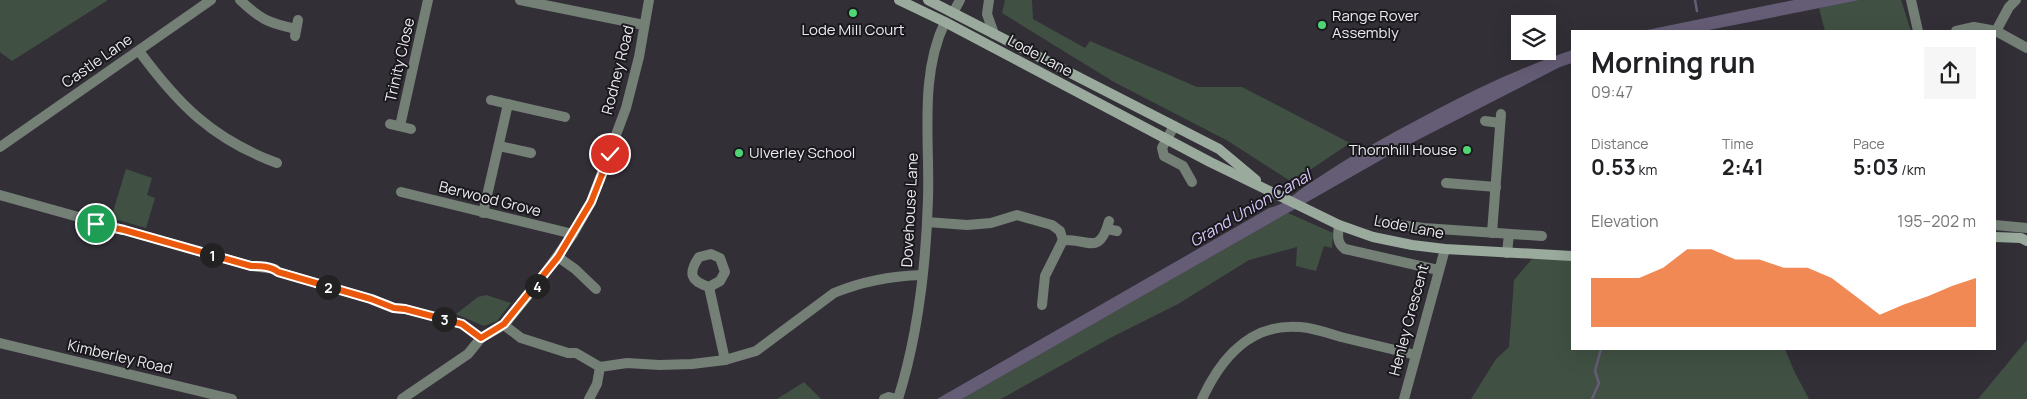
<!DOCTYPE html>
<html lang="en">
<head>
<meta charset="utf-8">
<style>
	:root { --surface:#fff; --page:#f6f6f6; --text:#202124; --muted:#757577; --accent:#ea580c }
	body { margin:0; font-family:Manrope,sans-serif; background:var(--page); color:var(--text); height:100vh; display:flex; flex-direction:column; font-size:19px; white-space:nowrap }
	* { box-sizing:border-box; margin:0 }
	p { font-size:16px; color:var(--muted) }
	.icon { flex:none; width:28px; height:28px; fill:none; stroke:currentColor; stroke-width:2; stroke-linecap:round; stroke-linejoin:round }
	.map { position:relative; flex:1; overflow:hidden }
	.panel { position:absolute; left:1571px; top:30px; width:425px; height:320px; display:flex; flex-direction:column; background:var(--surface); border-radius:0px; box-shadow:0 5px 20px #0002 }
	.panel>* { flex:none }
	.tools { position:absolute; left:1511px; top:15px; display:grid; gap:10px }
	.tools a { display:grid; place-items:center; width:45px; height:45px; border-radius:0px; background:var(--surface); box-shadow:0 5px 20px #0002; font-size:25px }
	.pin { position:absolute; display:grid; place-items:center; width:42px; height:42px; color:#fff; margin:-21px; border:2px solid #fff; border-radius:50%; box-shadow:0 1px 5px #0007 }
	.km { position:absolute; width:25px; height:25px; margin:-12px; border-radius:50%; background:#222; color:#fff; font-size:14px; line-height:25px; text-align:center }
	.round { display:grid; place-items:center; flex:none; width:52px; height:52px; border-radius:0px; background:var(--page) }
	.head { display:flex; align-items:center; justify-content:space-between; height:85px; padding:0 20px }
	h1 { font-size:28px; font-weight:700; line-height:38px }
	.figures { display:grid; grid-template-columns:repeat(3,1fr); gap:8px; height:85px; padding:5px 20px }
	.figures div { display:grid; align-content:center }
	.figures b { font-size:21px; font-weight:700 }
	.figures small { font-size:14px; font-weight:400 }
	.figures p { font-size:14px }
	.chart { height:140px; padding:10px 20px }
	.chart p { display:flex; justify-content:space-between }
	.chart svg { width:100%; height:90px; margin-top:5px; fill:var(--accent); opacity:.7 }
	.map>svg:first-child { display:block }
</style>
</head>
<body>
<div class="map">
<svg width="2027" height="399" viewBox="0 0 2027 399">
	<rect width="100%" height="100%" fill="#322f37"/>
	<g fill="#405143">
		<path d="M0,0h108l-96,61 -12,-9z"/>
		<path d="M1005,0h27l1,19 52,29 5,-7 107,46h45l108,56 -58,39 -64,-41 -114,-59 -112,-69z"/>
		<path d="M1860,0h41l10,31h-86l-6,-23z"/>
		<path d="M126,169l26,9 -5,17 8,3 -9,30 -35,-10z"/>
		<path d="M1288,213l45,20 -1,15 -8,-2 -8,25 -20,-5 1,-19 -48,13 -71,44 -66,33 -111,62h-39z"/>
		<path d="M1532,259h40v90h213l10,24 14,26h-338l25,-40 13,-12 5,-67z"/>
		<path d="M486,295l25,8 -14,18 -13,5 -28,-12 22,-17z"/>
		<path d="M2027,340v59h-49z"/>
		<path d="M804,382l17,17h-44z"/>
	</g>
	<g fill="#655d76">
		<path d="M1794,0h66l-156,31h-62z"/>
		<path d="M1572,50v13l-12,4 -158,81 -440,251h-25l332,-191c15,-3 22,-12 35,-21 16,-11 32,-21 48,-31 71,-40 143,-80 220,-106z"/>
	</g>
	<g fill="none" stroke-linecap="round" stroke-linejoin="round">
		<g stroke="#655d76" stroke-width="2.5">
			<path d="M1695,0l2,11"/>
			<path d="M1592,399l7,-16 -4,-12 6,-22"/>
		</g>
		<g stroke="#747f76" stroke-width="10">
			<path d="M240,0c21,20 29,23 56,29"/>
			<path d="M520,0l124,25"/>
			<path d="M989,0l-2,14 7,20"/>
			<path d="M953,13l7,-13"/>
			<path d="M1956,31l18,-4 22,4 13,-24 7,-7"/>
			<path d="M1996,31l31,17"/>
			<path d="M295,36l3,-16"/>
			<path d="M139,51c39,53 73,88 138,112"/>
			<path d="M491,100l17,4"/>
			<path d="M1485,121l15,2"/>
			<path d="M390,124l21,5"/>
			<path d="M400,126l28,-126"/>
			<path d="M1174,126l-12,22 2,8 19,10 9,16"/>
			<path d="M499,146l32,7"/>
			<path d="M1446,183l50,4"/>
			<path d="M401,192l172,42"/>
			<path d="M0,195l82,23 14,6 28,6 127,36 24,3 3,3 93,27 22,9 12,1 57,15 19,14"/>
			<path d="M483,213l25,-109 57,13"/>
			<path d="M927,222l40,3 24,-2 26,-8 35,10 8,6 3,9c27,-1 36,16 46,-19"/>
			<path d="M1383,223l41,5 118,8"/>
			<path d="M1339,225c-1,9 -3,18 6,24l93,21"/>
			<path d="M1995,225l32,3"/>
			<path d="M1107,229l10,2"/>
			<path d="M1492,233l9,-119"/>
			<path d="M1507,253l2,-19"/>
			<path d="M558,257l17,12 21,20"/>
			<path d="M709,287l11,-6 5,-9 -5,-14 -9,-4 -12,3c-11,16 -9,24 10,30l16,73"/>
			<path d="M1042,305l3,-29 18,-36"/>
			<path d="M504,325l17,13 47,15h8l24,14 27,-4 32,2 33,-1 33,-4 31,-9 78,-58c29,-12 57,-17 87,-18"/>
			<path d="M0,343l232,56"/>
			<path d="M402,399l66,-45 13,-16 23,-13 34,-42 35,-49 18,-32 35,-94 13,-51 10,-57"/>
			<path d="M589,399l8,-15 3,-17"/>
			<path d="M884,399l5,-2 8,2"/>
			<path d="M1202,399c19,-41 48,-76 98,-72 14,1 28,6 41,10 25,6 50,12 75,18"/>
			<path d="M1404,399l41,-150"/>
		</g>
		<g stroke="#747f76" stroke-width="10">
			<path d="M1911,0l7,31"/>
			<path d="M0,147l211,-147"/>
			<path d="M898,399c20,-64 28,-133 30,-200 2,-58 -9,-123 17,-177"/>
		</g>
		<g stroke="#9aab9d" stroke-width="10">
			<path d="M899,0l46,22 265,140 129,63 34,12 39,8 33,4 127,7"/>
			<path d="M928,0l291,149 37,31"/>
			<path d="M1995,237l26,1 6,3"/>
		</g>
	</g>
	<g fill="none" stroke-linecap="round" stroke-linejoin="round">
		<g stroke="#fff" stroke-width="10">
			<path id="route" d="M96,224l28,6 127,36c9,0 20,0 27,6l93,27 23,9 11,1 57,15 19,14 23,-14 54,-67 33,-55 19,-48"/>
		</g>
		<use href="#route" stroke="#ea580c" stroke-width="6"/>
	</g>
	<g fill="#4ed675" stroke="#19181c" stroke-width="2">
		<circle cx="853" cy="13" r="5"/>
		<circle cx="1322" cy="25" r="5"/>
		<circle cx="1467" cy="150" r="5"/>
		<circle cx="739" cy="153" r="5"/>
	</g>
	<g text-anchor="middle" stroke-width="4" stroke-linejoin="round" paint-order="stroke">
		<g font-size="15" fill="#eceaef" stroke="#19181c" text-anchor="start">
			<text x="1332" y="21">Range Rover<tspan x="1332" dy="17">Assembly</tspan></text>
			<text x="853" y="35" text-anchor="middle">Lode Mill Court</text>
			<text x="1457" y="155" text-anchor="end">Thornhill House</text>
			<text x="749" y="158">Ulverley School</text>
		</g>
		<g font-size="15" fill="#eceaef" stroke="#19181c">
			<text transform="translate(1040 56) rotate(28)" y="5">Lode Lane</text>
			<text transform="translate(400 60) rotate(-77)" y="5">Trinity Close</text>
			<text transform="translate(97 61) rotate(-35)" y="5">Castle Lane</text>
			<text transform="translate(618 70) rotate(-76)" y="5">Rodney Road</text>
			<text transform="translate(490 199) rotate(14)" y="5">Berwood Grove</text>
			<text transform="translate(910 210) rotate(-87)" y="5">Dovehouse Lane</text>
			<text transform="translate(1409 227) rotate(11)" y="5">Lode Lane</text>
			<text transform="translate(1409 320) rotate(-75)" y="5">Henley Crescent</text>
			<text transform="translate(120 357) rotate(13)" y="5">Kimberley Road</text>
		</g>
		<g font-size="16" font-style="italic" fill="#d9c7fa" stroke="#19181c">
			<text transform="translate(1250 208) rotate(-30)" y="6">Grand Union Canal</text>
		</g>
	</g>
</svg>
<div class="tools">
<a><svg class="icon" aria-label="layers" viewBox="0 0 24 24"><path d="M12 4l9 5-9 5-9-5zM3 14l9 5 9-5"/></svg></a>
</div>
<div class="pin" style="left:96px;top:224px;background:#1e9e55"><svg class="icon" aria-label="arrive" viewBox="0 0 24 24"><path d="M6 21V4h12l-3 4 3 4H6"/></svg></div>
<div class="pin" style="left:610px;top:154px;background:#d93025"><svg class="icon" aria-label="check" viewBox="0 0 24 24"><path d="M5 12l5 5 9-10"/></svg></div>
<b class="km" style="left:212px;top:255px">1</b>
<b class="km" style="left:328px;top:287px">2</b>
<b class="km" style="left:444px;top:319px">3</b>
<b class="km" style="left:537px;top:286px">4</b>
<section class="panel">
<div class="head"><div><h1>Morning run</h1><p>09:47</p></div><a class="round"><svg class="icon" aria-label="share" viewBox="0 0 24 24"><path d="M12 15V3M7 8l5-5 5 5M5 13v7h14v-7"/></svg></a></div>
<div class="figures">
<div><p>Distance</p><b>0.53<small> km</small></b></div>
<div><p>Time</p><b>2:41</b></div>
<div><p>Pace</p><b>5:03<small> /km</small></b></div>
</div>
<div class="chart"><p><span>Elevation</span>195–202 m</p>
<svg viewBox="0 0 160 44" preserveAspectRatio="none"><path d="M0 44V20L10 20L20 20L30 15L40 6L50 6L60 11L70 11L80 15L90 15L100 20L110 29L120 38L130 33L140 29L150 24L160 20V44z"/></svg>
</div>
</section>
</div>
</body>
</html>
